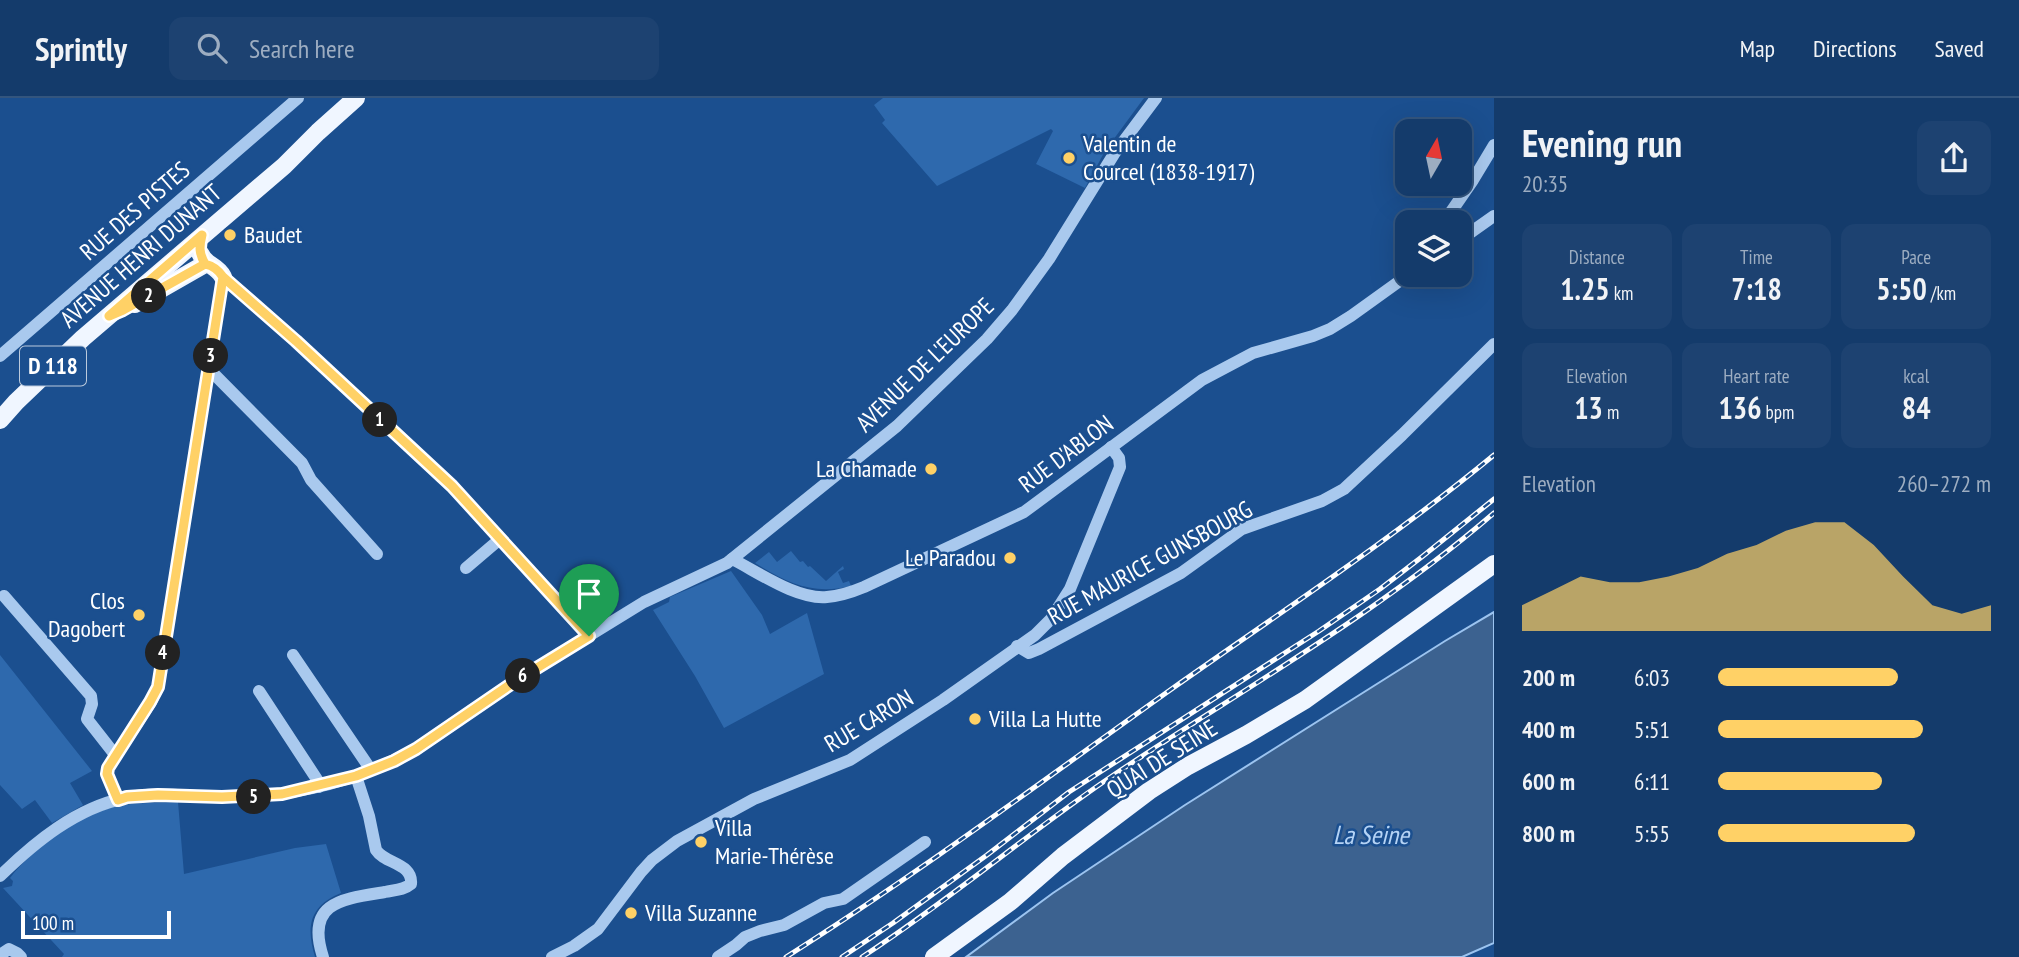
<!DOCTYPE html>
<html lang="en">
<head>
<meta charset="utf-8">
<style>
	:root { --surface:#143b6b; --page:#1d4271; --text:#f1f3f6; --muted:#9dadc1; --line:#33557e; --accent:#ffd166 }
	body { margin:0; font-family:"PT Sans Narrow",sans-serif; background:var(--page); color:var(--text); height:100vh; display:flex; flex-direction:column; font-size:26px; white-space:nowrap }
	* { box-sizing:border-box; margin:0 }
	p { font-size:23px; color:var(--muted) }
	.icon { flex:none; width:38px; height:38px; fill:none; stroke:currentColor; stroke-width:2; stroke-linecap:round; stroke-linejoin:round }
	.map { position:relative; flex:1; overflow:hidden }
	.sheet { display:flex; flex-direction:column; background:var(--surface); width:525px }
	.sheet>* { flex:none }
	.needle { width:46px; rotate:9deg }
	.controls { position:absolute; left:1395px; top:21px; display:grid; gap:14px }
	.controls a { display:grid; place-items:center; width:77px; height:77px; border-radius:14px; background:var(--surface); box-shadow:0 7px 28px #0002,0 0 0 2px var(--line); font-size:35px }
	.scale { position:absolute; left:21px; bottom:18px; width:150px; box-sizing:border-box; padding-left:7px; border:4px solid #fff; border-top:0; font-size:19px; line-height:24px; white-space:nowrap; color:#fff; -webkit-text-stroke:5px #1b4f8f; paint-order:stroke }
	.pin { position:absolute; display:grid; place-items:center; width:60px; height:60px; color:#fff; margin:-72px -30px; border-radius:50% 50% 50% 0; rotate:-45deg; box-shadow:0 0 7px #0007 }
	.pin .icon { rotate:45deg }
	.km { position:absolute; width:35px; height:35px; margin:-18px; border-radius:50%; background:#222; color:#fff; font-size:19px; line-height:35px; text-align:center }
	.round { display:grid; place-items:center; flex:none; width:74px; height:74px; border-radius:14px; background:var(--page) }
	.head { display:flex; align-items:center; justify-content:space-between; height:119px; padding:0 28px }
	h1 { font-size:38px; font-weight:700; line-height:52px }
	.stats { display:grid; grid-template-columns:repeat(3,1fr); gap:10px; height:119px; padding:7px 28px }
	.stats div { display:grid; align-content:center; border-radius:14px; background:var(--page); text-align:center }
	.stats b { font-size:30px; font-weight:700 }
	.stats small { font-size:19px; font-weight:400 }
	.stats p { font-size:19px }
	.chart { height:196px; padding:14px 28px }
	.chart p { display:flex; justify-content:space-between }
	.chart svg { width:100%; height:126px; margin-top:7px; fill:var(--accent); opacity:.7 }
	ul { padding:0 28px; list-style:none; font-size:23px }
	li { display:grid; grid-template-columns:112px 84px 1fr; align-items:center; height:52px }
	li i { height:18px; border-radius:9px; background:var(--accent) }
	header { display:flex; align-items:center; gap:42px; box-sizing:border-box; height:98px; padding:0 35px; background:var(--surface); border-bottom:2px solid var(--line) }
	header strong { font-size:33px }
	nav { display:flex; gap:38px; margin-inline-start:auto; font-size:24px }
	.search { width:490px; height:63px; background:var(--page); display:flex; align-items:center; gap:18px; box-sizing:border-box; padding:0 24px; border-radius:14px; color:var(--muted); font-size:26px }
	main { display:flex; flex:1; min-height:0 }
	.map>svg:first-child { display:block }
</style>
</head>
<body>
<header>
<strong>Sprintly</strong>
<div class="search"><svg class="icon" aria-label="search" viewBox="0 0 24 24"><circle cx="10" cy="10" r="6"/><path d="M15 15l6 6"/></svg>Search here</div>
<nav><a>Map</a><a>Directions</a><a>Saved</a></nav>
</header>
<main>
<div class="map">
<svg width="1494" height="859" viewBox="0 0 1494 859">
	<rect width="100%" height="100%" fill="#1b4f8f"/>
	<g fill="#2e69ad">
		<path d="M883,0h261l-39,53 -20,37 -49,-24 17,-33 -2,-2 -114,57 -55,-63 3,-3 -11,-15z"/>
		<path d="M791,453l9,11 3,-1 5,6 2,-1 16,15 17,-15 1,3 -6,3 5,11 6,-2 2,5c-38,9 -63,-2 -96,-23l14,-11 8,10z"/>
		<path d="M731,473l31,44 8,19 37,-21 17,61 -100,54 -29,-52 -42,-66 16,-8 1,-5z"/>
		<path d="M0,557l92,116 -22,12 13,22 -31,18 -17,-23 -13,9 -22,-24z"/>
		<path d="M178,704l6,72 111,-26 31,-4 15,49c-32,13 -35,34 -26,64h-253l2,-3 -61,-66 9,-2 1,-5 -3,-3c23,-30 70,-64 108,-72 19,-4 40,-3 60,-4z"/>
	</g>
	<path fill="#3c6290" stroke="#9cc4f0" stroke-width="2" d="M1494,514v331l-32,14h-496l87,-64 132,-88 260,-164z"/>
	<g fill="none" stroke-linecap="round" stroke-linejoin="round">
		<g stroke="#a9c9ee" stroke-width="12">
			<path d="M1444,124l29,-42 21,-35"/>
			<path d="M1460,142l34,-24"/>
			<path d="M223,179l73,64 156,145 137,150"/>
			<path d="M0,258l298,-258"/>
			<path d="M209,271l93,94 9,17 66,74"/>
			<path d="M732,461c26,13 65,41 95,38 13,-1 25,-5 37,-10l160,-75 178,-132 51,-27 60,-17 17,-7 21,-13 57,-41"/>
			<path d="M466,470l34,-29"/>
			<path d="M4,498l87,100 1,8 -5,15 29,37"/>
			<path d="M1017,548l12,7 10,-4 142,-76 61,-44 80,-28 22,-12 58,-54 92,-91"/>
			<path d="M293,557l78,115"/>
			<path d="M259,593l59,90 1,6"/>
			<path d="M118,702l-11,-26 1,-6 43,-66 7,-15 65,-410"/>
			<path d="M0,778c35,-34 76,-68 125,-78 31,-7 65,-1 96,-1 69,1 135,-15 195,-48l98,-67 130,-80 83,-39 170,-137 90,-87 25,-29 37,-51 65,-105 42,-56"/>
			<path d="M0,857l9,-6 8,4 4,4"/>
			<path d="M323,859c-18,-55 19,-58 62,-65 9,-2 19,-2 26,-8 2,-21 -26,-20 -35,-34l-7,-34 -13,-40"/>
			<path d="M552,859l22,-11 24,-17 43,-57 11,-12 25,-19 77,-42 96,-39 93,-60 92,-65 16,-16 19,-30 50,-122 -1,-9 -8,-11"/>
			<path d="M718,859l18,-12 9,-8 15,-6 24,-6 40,-22 19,-4 82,-57"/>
		</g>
		<g stroke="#f0f6ff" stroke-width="18">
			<path d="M200,155c6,14 16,11 23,24"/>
			<path d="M135,206l70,-40"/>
			<path d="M0,322l16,-18 67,-64 201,-172 34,-34 38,-34"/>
			<path d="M934,859l76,-55 53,-46 86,-65 39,-25 58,-31 59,-35 189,-136"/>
		</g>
		<g stroke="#fff" stroke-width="5">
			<g id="rail">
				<path d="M786,859c133,-84 259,-178 387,-269 108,-76 219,-149 321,-233"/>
				<path d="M842,859l51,-34 94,-68 82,-63 250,-161 61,-42 43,-33 71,-57"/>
				<path d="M862,859c88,-57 167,-125 253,-183 128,-85 262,-160 379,-261"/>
			</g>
		</g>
		<use href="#rail" stroke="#1b4f8f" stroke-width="2.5" stroke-dasharray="8" stroke-linecap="butt"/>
	</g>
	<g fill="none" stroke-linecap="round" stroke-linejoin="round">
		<g stroke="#fff" stroke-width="14">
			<path id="route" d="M589,538l-137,-150 -156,-145 -73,-64c-5,-8 -10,-11 -18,-13l-82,46 -14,6 93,-81c-3,12 -3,18 3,29 8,2 13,5 18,13l-65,410 -8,15 -42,66 -1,6 11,26 9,-3 31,-2 64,2 60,-3 74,-18 38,-15 22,-12 98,-67 75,-46"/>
		</g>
		<use href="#route" stroke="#ffd166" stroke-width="9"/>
	</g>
	<g fill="#ffd166" stroke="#1b4f8f" stroke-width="2.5">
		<circle cx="1069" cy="60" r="7"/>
		<circle cx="230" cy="137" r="7"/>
		<circle cx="931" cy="371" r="7"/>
		<circle cx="1010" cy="460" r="7"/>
		<circle cx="139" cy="517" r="7"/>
		<circle cx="975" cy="621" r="7"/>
		<circle cx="701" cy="744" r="7"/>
		<circle cx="631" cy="815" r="7"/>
	</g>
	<g text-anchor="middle" stroke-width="5" stroke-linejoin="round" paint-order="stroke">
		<rect fill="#1b4f8f" stroke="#bbcadd" stroke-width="2" x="20" y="248.5" width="66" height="39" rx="5"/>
		<g font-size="23" font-weight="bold" fill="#fff">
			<text x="53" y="276">D 118</text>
		</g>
		<g font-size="24" fill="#fff" stroke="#1b4f8f" text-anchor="start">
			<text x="1083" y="54">Valentin de<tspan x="1083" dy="28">Courcel (1838-1917)</tspan></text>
			<text x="244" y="145">Baudet</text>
			<text x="917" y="379" text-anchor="end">La Chamade</text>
			<text x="996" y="468" text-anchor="end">Le Paradou</text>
			<text x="125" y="511" text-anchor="end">Clos<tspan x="125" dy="28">Dagobert</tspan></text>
			<text x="989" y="629">Villa La Hutte</text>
			<text x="715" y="738">Villa<tspan x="715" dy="28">Marie-Thérèse</tspan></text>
			<text x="645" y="823">Villa Suzanne</text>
		</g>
		<g font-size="24" fill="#fff" stroke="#1b4f8f">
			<text transform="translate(135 113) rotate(-41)" y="8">RUE DES PISTES</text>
			<text transform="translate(141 158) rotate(-41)" y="8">AVENUE HENRI DUNANT</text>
			<text transform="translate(925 267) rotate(-44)" y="8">AVENUE DE L'EUROPE</text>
			<text transform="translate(1066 356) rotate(-37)" y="8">RUE D'ABLON</text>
			<text transform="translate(1150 465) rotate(-29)" y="8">RUE MAURICE GUNSBOURG</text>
			<text transform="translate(869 623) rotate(-31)" y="8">RUE CARON</text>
			<text transform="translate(1162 661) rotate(-32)" y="8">QUAI DE SEINE</text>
		</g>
		<g font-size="26" font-style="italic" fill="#b5d3f5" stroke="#1b4f8f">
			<text x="1371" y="746">La Seine</text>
		</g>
	</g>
</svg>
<div class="controls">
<a><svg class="needle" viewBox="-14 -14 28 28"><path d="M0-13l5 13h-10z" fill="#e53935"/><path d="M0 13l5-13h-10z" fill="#9dadc1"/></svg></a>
<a><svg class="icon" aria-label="layers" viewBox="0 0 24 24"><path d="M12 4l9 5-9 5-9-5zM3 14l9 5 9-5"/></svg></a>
</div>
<div class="scale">100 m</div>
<div class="pin" style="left:589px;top:538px;background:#1e9e55"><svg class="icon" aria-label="arrive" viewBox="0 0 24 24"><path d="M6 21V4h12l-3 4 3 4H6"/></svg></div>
<b class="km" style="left:380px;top:322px">1</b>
<b class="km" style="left:149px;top:198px">2</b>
<b class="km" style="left:211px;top:258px">3</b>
<b class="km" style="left:163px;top:555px">4</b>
<b class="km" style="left:254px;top:699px">5</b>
<b class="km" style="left:523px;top:578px">6</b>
</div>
<section class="sheet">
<div class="head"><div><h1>Evening run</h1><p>20:35</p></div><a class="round"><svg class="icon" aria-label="share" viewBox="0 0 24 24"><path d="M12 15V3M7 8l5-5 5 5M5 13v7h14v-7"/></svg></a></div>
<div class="stats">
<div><p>Distance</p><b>1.25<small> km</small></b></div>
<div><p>Time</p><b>7:18</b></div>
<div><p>Pace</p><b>5:50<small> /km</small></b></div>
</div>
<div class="stats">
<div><p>Elevation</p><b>13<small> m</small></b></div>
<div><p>Heart rate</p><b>136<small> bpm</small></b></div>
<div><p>kcal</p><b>84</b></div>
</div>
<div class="chart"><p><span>Elevation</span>260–272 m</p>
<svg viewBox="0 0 160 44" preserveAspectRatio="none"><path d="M0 44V35L10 30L20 25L30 27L40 27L50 25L60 22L70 17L80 14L90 9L100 6L110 6L120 14L130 25L140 35L150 38L160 35V44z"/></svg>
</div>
<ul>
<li><b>200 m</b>6:03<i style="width:66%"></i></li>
<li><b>400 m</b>5:51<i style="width:75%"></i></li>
<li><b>600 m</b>6:11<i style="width:60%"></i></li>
<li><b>800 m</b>5:55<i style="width:72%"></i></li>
</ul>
</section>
</main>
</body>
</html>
